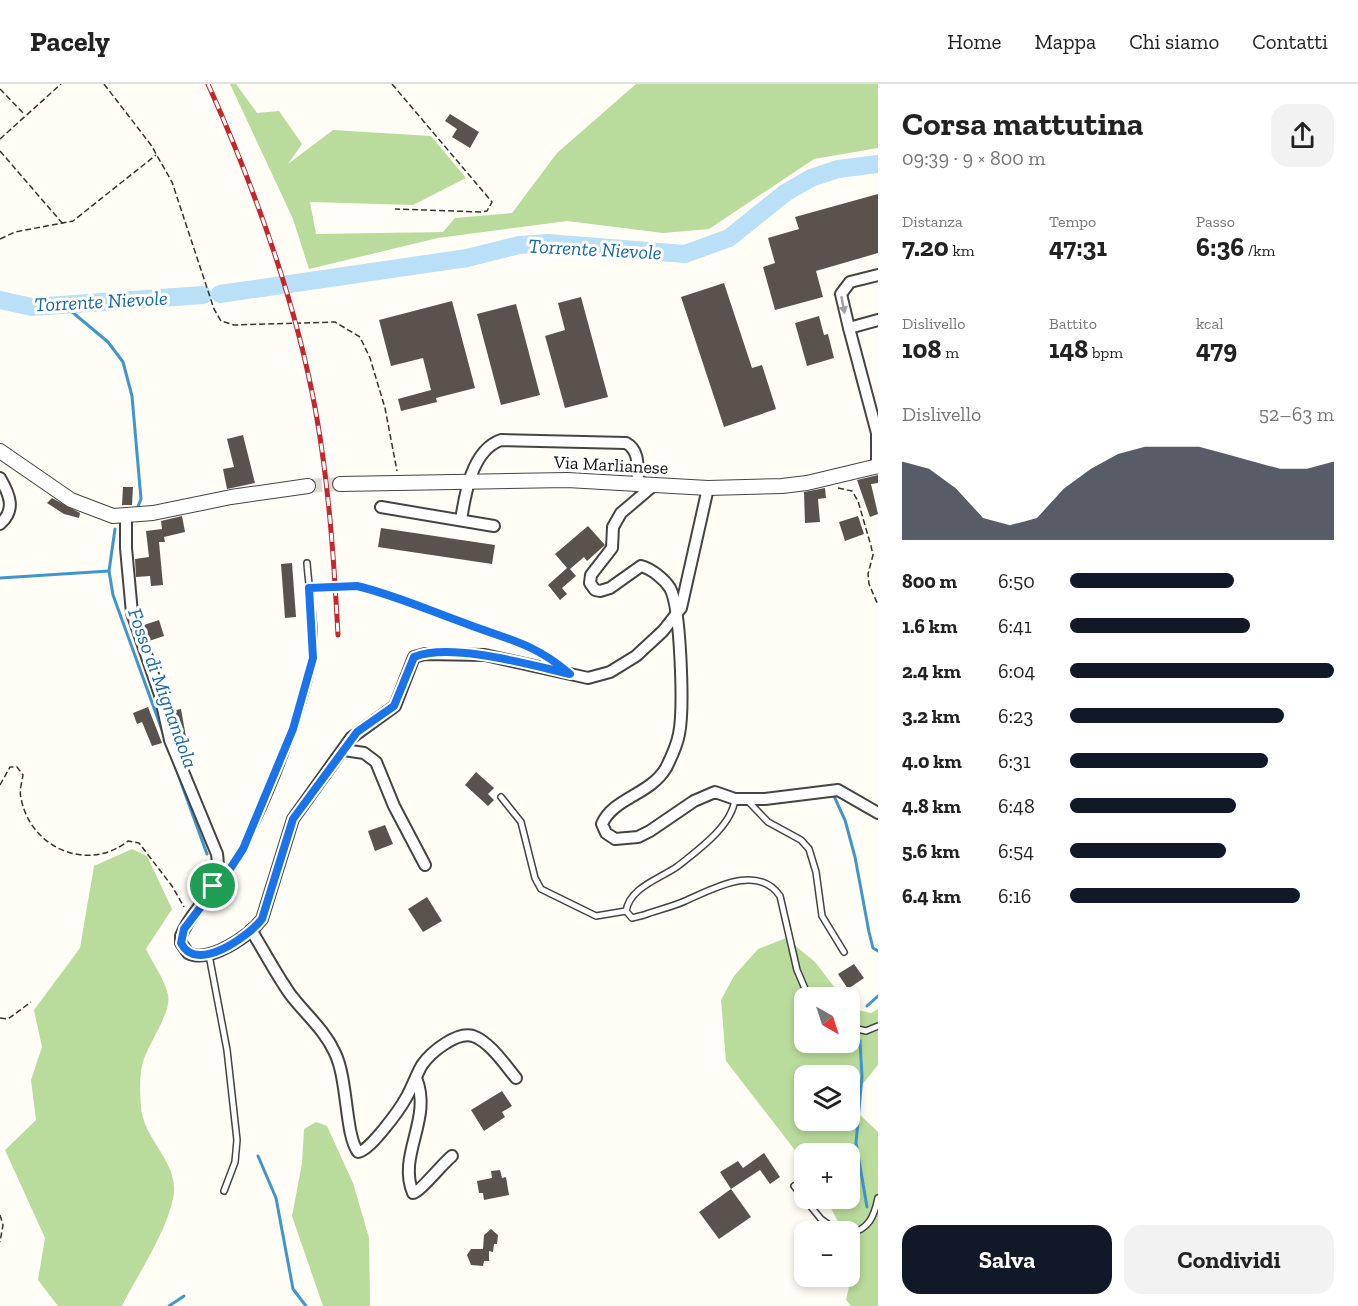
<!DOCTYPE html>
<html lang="it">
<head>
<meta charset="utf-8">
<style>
	:root { --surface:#fff; --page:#f2f2f2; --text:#222; --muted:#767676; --line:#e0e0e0; --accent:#111827 }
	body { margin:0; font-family:"Zilla Slab",serif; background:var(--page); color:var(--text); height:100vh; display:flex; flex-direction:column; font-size:22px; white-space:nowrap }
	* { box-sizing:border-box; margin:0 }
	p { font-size:20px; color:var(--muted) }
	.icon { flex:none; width:33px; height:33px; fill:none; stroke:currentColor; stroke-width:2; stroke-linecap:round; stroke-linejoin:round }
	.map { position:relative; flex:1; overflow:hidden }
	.details { display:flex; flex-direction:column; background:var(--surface); width:480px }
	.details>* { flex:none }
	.needle { width:39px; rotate:141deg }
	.controls { position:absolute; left:794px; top:903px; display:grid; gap:12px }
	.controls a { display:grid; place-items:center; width:66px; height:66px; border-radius:12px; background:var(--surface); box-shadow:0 3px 9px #0003; font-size:30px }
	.pin { position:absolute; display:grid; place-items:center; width:51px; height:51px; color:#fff; margin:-26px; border:3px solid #fff; border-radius:50%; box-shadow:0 2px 6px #0007 }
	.round { display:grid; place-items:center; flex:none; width:63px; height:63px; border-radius:18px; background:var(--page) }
	.overview { display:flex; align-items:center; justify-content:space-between; height:102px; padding:0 24px }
	h1 { font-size:33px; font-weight:800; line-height:45px }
	.stats { display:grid; grid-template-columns:repeat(3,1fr); gap:9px; height:102px; padding:6px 24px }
	.stats div { display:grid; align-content:center }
	.stats b { font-size:26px; font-weight:800 }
	.stats small { font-size:16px; font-weight:400 }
	.stats p { font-size:16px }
	.chart { height:168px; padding:12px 24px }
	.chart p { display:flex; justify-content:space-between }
	.chart svg { width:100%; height:108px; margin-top:6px; fill:var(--accent); opacity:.7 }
	.action { display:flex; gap:12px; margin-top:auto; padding:12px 24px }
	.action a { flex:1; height:69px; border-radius:18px; background:var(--accent); color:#fff; font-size:24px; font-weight:800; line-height:69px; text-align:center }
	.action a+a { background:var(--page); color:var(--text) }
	ul { padding:0 24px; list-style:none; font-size:20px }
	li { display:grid; grid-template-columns:96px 72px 1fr; align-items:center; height:45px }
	li i { height:15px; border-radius:8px; background:var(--accent) }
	header { display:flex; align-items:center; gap:36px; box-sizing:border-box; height:84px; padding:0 30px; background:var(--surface); border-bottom:2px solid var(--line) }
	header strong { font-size:28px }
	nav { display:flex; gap:33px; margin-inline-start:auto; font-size:21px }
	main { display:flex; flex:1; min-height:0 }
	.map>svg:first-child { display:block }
</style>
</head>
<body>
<header>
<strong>Pacely</strong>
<nav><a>Home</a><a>Mappa</a><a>Chi siamo</a><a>Contatti</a></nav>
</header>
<main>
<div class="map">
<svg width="878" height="1222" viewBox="0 0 878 1222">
	<rect width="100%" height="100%" fill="#fffdf5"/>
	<g fill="#b9dc9c" fill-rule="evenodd">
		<path d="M230,0h6l21,29 22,-2 23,33 -14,20 45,-34 98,6 35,42 -53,27 -103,-3 6,32 127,-2 12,-14 57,-5 45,-60 79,-69h242v64l-64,11 -105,70 -46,4 -96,-12 -129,17 -129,31 -16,-50z"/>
		<path d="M132,765l15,7 25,53 -26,40c7,15 19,31 22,46 4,17 -20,49 -25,67 -4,14 -3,31 -2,45 3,35 40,56 32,92 -9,38 -34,73 -51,107h-64l-20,-26 7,-42 -40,-88 31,-30 -5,-40 11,-33 -8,-37 46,-62 14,-82z"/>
		<path d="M786,854l29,24 27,35 -38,1v44h45v-34l22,5 7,-4v56l-21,26 1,22 20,19v174h-27l-5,-6 10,-44 -7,-13v-11l-6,-1 -17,-32 23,-1v-44h-45v8l-78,-101 -5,-61 13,-24 24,-27zM804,992h45v44h-45z"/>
		<path d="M316,1038l11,4 26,57 16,55 1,68h-47l-31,-90 10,-53 2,-34z"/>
	</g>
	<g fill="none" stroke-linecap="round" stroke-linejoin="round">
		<g stroke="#3f96cf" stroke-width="3">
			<path d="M871,81l7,-8"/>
			<path d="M65,222l43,36 15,20 9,34 9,103 -4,10"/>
			<path d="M115,445l-6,42 4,24 94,259"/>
			<path d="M0,494l109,-7"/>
			<path d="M834,712l11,24 10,37 14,75 4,16 5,3"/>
			<path d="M867,922l11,-10"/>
			<path d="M860,957l2,35 -6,67 11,64"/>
			<path d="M258,1072l18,42 17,91 13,17"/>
			<path d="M169,1222l15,-10"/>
		</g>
		<g stroke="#b9e0f7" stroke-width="18">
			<path d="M220,210l247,-36 52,-13 29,-2 137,11 44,-16 56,-45 26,-15 27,-9 40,-5"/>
			<path d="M0,216l32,7 171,-12"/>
		</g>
	</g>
	<g fill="#5a524d">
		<path d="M450,30l29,18 -9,16 -18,-11 5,-8 -12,-8z"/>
		<path d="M878,110v59l-62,18 7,26 -48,13 -12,-43 12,-4 -7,-25 31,-9 -4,-12z"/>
		<path d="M724,199l28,85 10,-3 14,44 -52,18 -43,-130z"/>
		<path d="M581,213l27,100 -43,11 -20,-72 20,-6 -7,-27z"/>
		<path d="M452,217l23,87 -39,10 1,4 -36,9 -3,-12 33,-9 -8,-32 -32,8 -12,-46z"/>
		<path d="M516,220l24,91 -39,10 -24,-91z"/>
		<path d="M819,232l5,19 4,-1 6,24 -27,8 -12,-43z"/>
		<path d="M243,351l12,48 -28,6 -4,-20 11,-2 -7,-28z"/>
		<path d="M878,391v8l-7,1 7,30 -8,3 -13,-37z"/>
		<path d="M123,403h10l-1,18h-10z"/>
		<path d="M825,404l1,10 -8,1 2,23 -15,1 -1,-31z"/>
		<path d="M52,414l28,15 -1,5 -15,-4 -17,-11z"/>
		<path d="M182,432l3,16 -21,5 1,5h-6l4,43 -12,1 -1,-10 -14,1 -1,-18 14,-2 -3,-26 16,-2 -1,-8z"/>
		<path d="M858,432l6,18 -19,7 -6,-19z"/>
		<path d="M588,442l17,19 -18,16 -3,-4 -14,12 6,7 -14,12 5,6 -7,6 -12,-15 19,-17 -12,-14z"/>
		<path d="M381,444l114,17 -3,19 -114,-17z"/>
		<path d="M292,479l4,54 -11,1 -4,-54z"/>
		<path d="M159,536l5,16 -15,5 -5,-16z"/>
		<path d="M148,623l14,36 -10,3 -10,-24 -5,2 -4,-11z"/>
		<path d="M181,625l8,45 -5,1 -7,-17 -6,-27z"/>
		<path d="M476,688l18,16 -6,6 6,6 -6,6 -23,-21z"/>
		<path d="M385,741l8,19 -18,7 -7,-20z"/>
		<path d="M427,813l15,24 -19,11 -15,-23z"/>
		<path d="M854,880l10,14 -16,11 -10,-15z"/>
		<path d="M502,1007l10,15 -10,6 3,5 -21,14 -13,-21z"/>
		<path d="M764,1069l16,24 -10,7 -10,-14 -29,19 -11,-17 18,-11 5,7z"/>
		<path d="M500,1086l2,8 4,-1 3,18 -25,5 -1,-7h-4l-2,-12 15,-3 -1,-7z"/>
		<path d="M731,1105l20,28 -32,22 -20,-27z"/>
		<path d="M491,1145l7,6 -1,9h-3l-1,8 -4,-1v10h-5l-1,5 -12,-1 -4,-10 4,-6h12l1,-14z"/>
	</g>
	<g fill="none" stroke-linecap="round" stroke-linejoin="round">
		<path stroke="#dbdad3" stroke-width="14" stroke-dasharray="14 7" stroke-linecap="butt" d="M308,402l32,-2"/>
		<g stroke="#444" stroke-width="8">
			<g id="service">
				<path d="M309,504c16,-1 34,-4 50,-1 36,6 70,23 104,36 39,15 70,19 103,48"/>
				<path d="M501,713l20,25 14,56 6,11 55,27 30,-5"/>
				<path d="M735,715c-3,27 -37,51 -57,67 -18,13 -48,21 -52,45l6,7 12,-3c13,-5 28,-8 41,-14 28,-12 72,-38 95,-5l17,74 12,28"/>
				<path d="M747,716l21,22 33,18 8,9 7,23 6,44 22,36"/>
				<path d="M218,797c36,-31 87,-172 95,-221 4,-31 -4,-66 -6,-97"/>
				<path d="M209,871l18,95 10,90 -2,22 -11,29"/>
				<path d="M849,943l17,4 12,-5"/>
				<path d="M794,1102l27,33 18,13"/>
				<path d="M849,1150c20,-5 25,-17 29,-36"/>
			</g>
		</g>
		<g stroke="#444" stroke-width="14">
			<g id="minor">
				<path d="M878,191l-28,7 -9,12 8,34 29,-8"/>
				<path d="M849,244l29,109"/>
				<path d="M877,350v33"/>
				<path d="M0,394c10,17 16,32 0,46"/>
				<path d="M654,401l-33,28 -8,14 -1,21 -21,27 -1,8 5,7 5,1 10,-3 31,-22c11,3 23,13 29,22 11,20 14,122 9,146 -2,11 -8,24 -13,34 -16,27 -53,30 -64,56l4,9 9,6 23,-2 12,-6 44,-30 21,-9 20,7h30l73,-9 40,23"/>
				<path d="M381,423l113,19"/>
				<path d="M126,432v32l6,65 28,82 10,45 47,114c6,39 -25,52 -36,82v7l7,10c21,11 61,-17 74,-34l31,-100 58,-81 44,-32 19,-49 11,-3 60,1 103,23 22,-6 26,-16 27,-25 18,-23 27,-120"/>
				<path d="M461,436c4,-26 11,-70 40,-80l125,3c15,8 11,27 12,41"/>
				<path d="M344,666l20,3 12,9 18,44 31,59"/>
				<path d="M251,846c13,21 25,44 39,64 15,20 34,35 45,59 13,27 10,82 23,99 11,0 42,-43 48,-54 6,-10 10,-23 16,-33 9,-13 35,-34 51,-29 17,6 32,29 43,42"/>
				<path d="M416,994c17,41 -19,77 -3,115 6,0 30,-30 39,-37"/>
			</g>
		</g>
		<g stroke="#444" stroke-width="16">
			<g id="tertiary">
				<path d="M0,367l71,49 42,16 40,-3 78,-16 77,-11"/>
				<path d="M340,400l227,-4 141,8 74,-2 25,-3 71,-17"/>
			</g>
		</g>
		<g stroke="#333" stroke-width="1.5" stroke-dasharray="6 3" stroke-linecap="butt">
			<path d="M104,0l47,61 21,37 42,127 7,12 13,4 101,-3 25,15 10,21 15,50 12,63"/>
			<path d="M392,0l100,118 -5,9 -5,1 -87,-3"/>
			<path d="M0,5l25,26"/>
			<path d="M0,55l61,-55"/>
			<path d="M0,67l63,73"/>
			<path d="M0,155l15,-7 58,-11 83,-66"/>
			<path d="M838,404l14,3 6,10 13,45 2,9 -5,19 1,10 9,21"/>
			<path d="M0,701l10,-18h7l6,8c-1,7 -4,16 -2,23 9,50 67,75 107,43l11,2 33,43 12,21"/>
			<path d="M0,934l8,1 23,-17"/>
			<path d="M0,1131l3,10 -3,17"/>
		</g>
		<use href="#service" stroke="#fff" stroke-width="5"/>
		<use href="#minor" stroke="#fff" stroke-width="10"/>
		<use href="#tertiary" stroke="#fff" stroke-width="14"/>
		<g stroke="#c4262e" stroke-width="5">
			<path id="rail" d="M208,0c46,103 88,217 108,329 13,73 18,148 22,222"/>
		</g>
		<use href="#rail" stroke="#fff" stroke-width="3" stroke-dasharray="9" stroke-linecap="butt"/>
	</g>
	<defs><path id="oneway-solid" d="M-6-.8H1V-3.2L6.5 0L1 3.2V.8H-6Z" transform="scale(1.5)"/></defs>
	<use fill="#a0a0a0" href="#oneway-solid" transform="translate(843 221) rotate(79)"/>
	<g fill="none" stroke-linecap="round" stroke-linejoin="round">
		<g stroke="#fff" stroke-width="12">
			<path id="route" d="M357,502c38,9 73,25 110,38 42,16 67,19 103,50 -39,-9 -119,-32 -156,-17l-20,49 -37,26 -64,87 -31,100c-14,18 -66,55 -81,24l3,-14 19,-25 10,-18 15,-14 15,-23 50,-120 20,-71 -4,-70z"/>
		</g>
		<use href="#route" stroke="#1a73e8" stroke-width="8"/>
	</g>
	<g text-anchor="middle" stroke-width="6" stroke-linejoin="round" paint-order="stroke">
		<g font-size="18" fill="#111" stroke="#fff">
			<text transform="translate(611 381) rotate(3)" y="6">Via Marlianese</text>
		</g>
		<g font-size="20" font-style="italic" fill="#1768a6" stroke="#fff">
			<text transform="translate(595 165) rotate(3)" y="7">Torrente Nievole</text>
			<text transform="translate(101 217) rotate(-3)" y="7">Torrente Nievole</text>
			<text transform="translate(163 604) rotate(70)" y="7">Fosso di Mignandola</text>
		</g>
	</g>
</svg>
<div class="controls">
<a><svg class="needle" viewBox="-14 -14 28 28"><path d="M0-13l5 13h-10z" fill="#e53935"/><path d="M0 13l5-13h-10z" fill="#767676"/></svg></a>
<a><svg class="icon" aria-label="layers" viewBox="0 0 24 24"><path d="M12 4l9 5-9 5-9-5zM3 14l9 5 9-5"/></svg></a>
<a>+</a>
<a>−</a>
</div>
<div class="pin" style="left:213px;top:802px;background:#1e9e55"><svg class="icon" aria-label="arrive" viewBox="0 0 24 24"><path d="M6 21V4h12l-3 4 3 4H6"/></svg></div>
</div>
<section class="details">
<div class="overview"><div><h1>Corsa mattutina</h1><p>09:39 · 9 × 800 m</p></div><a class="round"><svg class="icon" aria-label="share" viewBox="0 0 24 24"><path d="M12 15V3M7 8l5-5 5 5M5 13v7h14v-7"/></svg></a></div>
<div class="stats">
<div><p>Distanza</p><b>7.20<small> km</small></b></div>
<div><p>Tempo</p><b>47:31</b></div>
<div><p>Passo</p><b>6:36<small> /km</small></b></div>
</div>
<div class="stats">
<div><p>Dislivello</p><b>108<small> m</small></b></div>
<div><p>Battito</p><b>148<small> bpm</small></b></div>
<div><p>kcal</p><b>479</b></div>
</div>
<div class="chart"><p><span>Dislivello</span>52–63 m</p>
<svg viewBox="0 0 160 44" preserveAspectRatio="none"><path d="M0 44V12L10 15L20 23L30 35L40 38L50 35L60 23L70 15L80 9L90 6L100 6L110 6L120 9L130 12L140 15L150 15L160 12V44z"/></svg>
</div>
<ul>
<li><b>800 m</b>6:50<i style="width:62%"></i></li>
<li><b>1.6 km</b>6:41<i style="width:68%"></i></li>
<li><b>2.4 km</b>6:04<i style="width:100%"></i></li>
<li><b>3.2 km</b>6:23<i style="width:81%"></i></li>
<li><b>4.0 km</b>6:31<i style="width:75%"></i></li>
<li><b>4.8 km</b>6:48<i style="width:63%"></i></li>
<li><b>5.6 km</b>6:54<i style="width:59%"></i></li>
<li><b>6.4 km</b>6:16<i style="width:87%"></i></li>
</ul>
<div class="action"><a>Salva</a><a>Condividi</a></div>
</section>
</main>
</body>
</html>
